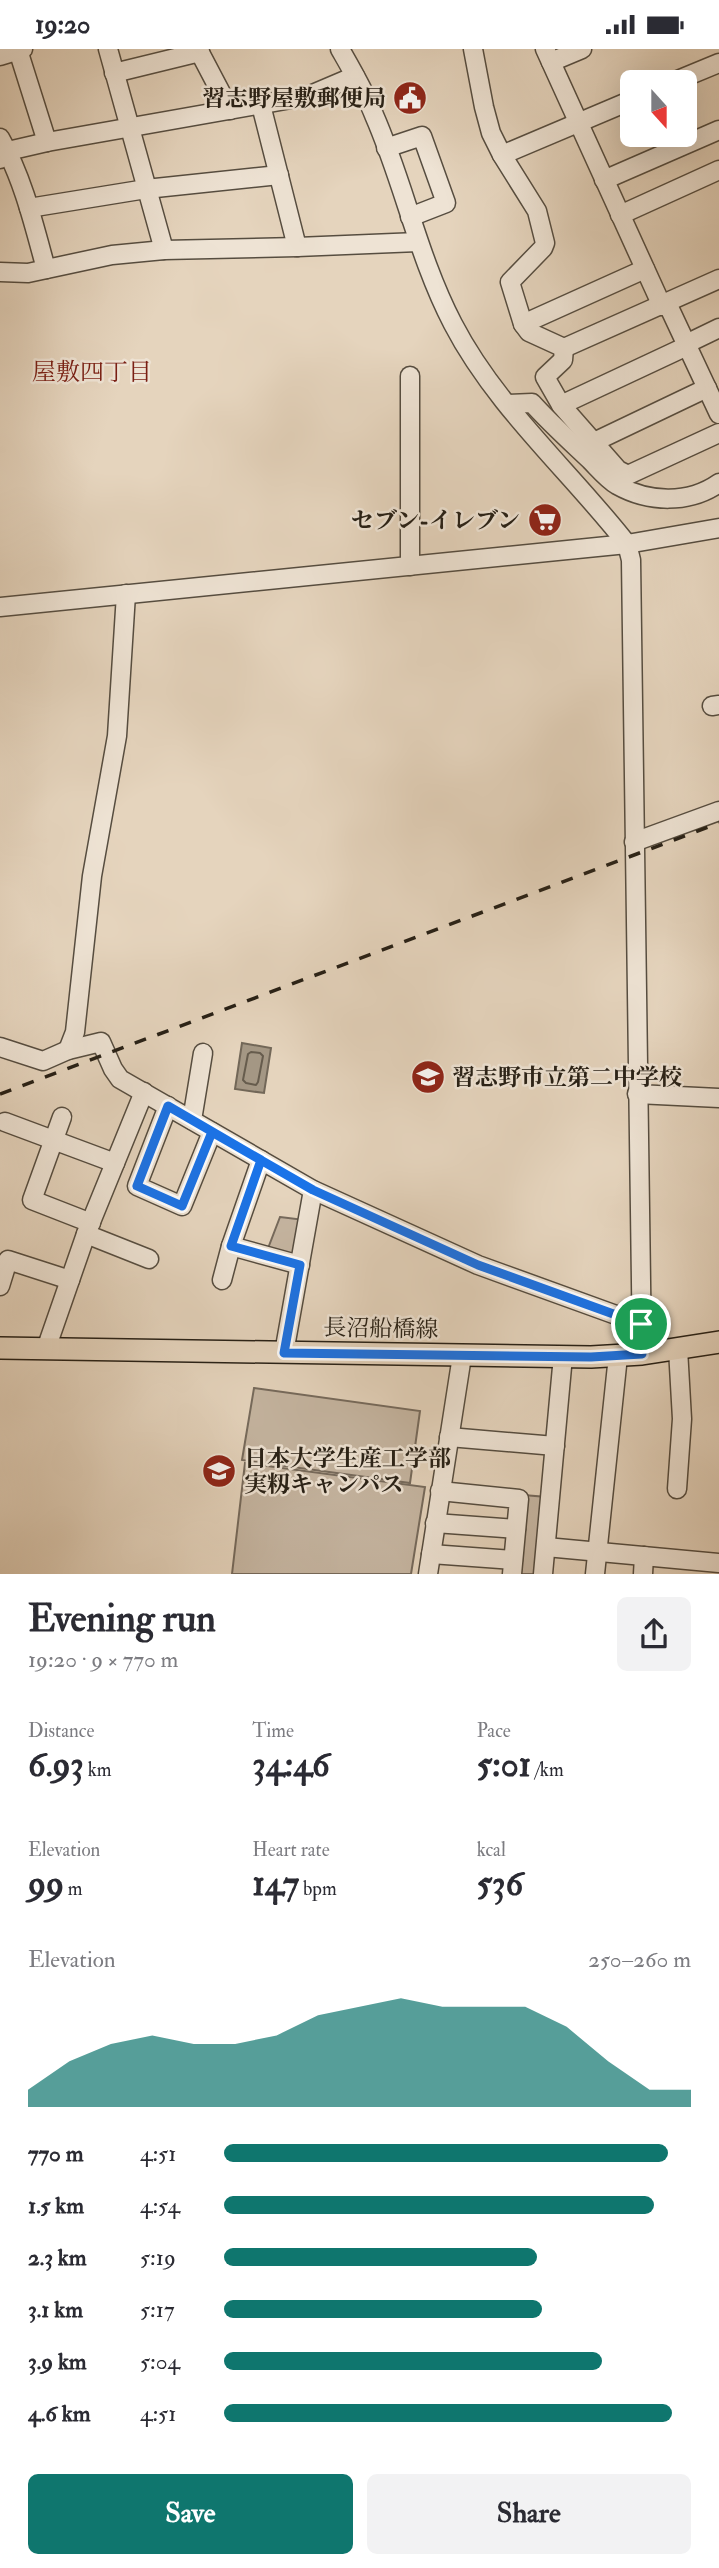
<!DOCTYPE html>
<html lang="en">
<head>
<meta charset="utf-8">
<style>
	:root { --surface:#fff; --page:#f2f2f3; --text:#2b2b33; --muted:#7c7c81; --accent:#0f766e }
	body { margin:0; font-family:"IM FELL Double Pica","Noto Serif JP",serif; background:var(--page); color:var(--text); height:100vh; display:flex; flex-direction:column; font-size:26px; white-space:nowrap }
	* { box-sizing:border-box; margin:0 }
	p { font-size:23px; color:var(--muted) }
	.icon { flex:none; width:38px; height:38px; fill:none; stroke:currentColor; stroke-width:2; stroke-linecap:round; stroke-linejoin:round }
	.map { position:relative; height:1525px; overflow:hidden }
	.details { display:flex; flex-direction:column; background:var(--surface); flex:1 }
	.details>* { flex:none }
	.needle { width:46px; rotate:159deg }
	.fabs { position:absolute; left:620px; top:21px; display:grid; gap:14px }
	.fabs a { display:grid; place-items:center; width:77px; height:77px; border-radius:10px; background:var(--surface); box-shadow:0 7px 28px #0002; font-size:35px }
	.pin { position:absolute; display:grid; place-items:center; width:60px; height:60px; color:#fff; margin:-30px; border:4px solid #fff; border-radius:50%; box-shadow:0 2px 7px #0007 }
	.round { display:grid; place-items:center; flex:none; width:74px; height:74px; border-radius:10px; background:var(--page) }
	.summary { display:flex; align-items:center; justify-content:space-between; height:119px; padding:0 28px }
	h1 { font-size:38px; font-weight:800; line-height:52px }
	.stats { display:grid; grid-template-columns:repeat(3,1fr); gap:10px; height:119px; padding:7px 28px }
	.stats div { display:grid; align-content:center }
	.stats b { font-size:35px; font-weight:800 }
	.stats small { font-size:19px; font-weight:400 }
	.stats p { font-size:19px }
	.chart { height:196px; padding:14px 28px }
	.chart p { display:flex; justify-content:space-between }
	.chart svg { width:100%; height:126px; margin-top:7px; fill:var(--accent); opacity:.7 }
	.action { display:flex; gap:14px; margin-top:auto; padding:14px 28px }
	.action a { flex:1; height:80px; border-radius:10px; background:var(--accent); color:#fff; font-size:28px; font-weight:800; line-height:80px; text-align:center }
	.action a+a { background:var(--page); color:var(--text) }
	ul { padding:0 28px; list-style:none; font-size:23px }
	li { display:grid; grid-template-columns:112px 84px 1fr; align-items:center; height:52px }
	li i { height:18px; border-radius:9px; background:var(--accent) }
	.status { display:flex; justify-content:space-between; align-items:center; height:49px; padding:0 35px; background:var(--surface); direction:ltr }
	.status svg { height:19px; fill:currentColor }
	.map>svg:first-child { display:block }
</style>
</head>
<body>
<div class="status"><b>19:20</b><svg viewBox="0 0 49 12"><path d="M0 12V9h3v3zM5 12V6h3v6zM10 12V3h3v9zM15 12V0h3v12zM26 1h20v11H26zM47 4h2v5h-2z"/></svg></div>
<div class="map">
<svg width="719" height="1525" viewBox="0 0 719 1525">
	<rect width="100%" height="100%" fill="#e5d4bd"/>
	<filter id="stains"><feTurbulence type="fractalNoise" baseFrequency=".00286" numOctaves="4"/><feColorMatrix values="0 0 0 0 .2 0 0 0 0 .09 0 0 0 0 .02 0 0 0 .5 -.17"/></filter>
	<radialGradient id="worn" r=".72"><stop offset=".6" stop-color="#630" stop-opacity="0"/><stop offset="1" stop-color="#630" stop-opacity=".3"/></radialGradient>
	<g fill="#c5b5a1" stroke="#766a5c" stroke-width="2">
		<path d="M280,1168l25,3 -7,38 -31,-7z"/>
		<path d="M254,1339l166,23 -10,72 -168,-23z"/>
		<path d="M245,1414l180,24 -14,87h-179z"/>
		<path d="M523,1446l24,2 -7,77h-24z"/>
	</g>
	<path fill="#a49784" stroke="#726758" stroke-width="2" d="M242,994l29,5 -7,45 -29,-4z"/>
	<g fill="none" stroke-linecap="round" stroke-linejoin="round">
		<path stroke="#665c4d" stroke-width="2" d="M251,1003l9,1 3,3 -5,26 -2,3 -10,-2 -3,-3 5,-26z"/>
		<g stroke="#564d40" stroke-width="21">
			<g id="minor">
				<path d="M108,0l56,201"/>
				<path d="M198,0l32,61"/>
				<path d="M340,0c12,21 25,43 34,66 30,68 44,142 79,209 43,83 117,147 174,220l4,16 11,794"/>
				<path d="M473,0l11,58 7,26 11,22 35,56 8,32 -2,5 -33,34 13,42 6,8 35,16 155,-69"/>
				<path d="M545,0l117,257"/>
				<path d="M18,1l29,92"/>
				<path d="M0,7l23,-7"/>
				<path d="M551,13l31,-13"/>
				<path d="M114,24l86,-21"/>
				<path d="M673,33l46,-19"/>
				<path d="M261,56l36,142"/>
				<path d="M0,89c23,40 34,87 46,131"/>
				<path d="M386,99l36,-12 24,67 -36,14"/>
				<path d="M502,106l130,-55"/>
				<path d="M0,110l8,-8 39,-9 261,-46 47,-20"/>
				<path d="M604,131l115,-50"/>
				<path d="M29,159l117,-19 133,-14"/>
				<path d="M620,166l99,-45"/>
				<path d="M0,223l28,1 84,-18 52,-5 133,-3 121,-5"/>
				<path d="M667,254l52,111"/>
				<path d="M523,275l122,-55"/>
				<path d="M686,295l33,-16"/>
				<path d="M564,299l-1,12 -18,17 16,28 57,65 10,5 91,-42"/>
				<path d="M410,327v190"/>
				<path d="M508,355l24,-1c18,20 38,38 58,57 8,8 17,19 27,25 32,18 72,19 102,-2"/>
				<path d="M561,356l126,-59"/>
				<path d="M594,393l113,-54"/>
				<path d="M0,558l627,-63 92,-16"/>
				<path d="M712,657l7,-1"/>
				<path d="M634,793l85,-31"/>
				<path d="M0,998l43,14 25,-11 33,-8 12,27 7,10 193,111 165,75 163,59"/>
				<path d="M68,1001l7,-18 17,-156 25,-140 9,-142"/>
				<path d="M637,1045l82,4"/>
				<path d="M168,1057l-31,80 45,20 30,-74"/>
				<path d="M62,1068l-30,83 59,23"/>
				<path d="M192,1071l11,-67"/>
				<path d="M5,1073l110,41"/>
				<path d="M261,1111l-30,86 69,19"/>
				<path d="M86,1185l63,25"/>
				<path d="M222,1231l9,-34"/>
				<path d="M0,1237l8,-26 62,20"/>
				<path d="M46,1300l40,-115 58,-142"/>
				<path d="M284,1304l29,-163"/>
				<path d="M449,1388l106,9"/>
				<path d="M677,1440l5,-70 -4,-70"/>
				<path d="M440,1442l79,8 -7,75"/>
				<path d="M435,1474l81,6"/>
				<path d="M546,1498l173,16"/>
				<path d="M431,1505l82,6"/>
				<path d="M428,1525l34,-218"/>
				<path d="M543,1525l20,-218"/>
				<path d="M595,1525l23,-218"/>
				<path d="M643,1525l1,-18"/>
			</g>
		</g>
		<g stroke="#272016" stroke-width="24">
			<path id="major" d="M0,1299l591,9 51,-3 77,-12"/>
		</g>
		<use href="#minor" stroke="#eee3d4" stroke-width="18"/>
		<use href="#major" stroke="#e5d4bd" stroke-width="21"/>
		<path stroke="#272016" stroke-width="3.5" stroke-dasharray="12 12" stroke-linecap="butt" d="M0,1045l719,-271"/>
	</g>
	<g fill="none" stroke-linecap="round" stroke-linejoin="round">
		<g stroke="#fff" stroke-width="14">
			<path id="route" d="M641,1275l-163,-59 -165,-75 -101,-58 -30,74 -45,-20 31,-80 93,54 -30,86 69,19 -16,88 307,4 51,-3 -1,-30"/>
		</g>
		<use href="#route" stroke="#1a73e8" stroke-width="9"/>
	</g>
	<defs>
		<g id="civic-disc" transform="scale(1.75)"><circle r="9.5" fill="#8f2418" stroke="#eee3d4"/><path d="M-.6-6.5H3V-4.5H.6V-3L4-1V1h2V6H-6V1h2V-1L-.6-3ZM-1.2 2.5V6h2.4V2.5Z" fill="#fff"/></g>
		<g id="supermarket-disc" transform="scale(1.75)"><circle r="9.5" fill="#8f2418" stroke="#eee3d4"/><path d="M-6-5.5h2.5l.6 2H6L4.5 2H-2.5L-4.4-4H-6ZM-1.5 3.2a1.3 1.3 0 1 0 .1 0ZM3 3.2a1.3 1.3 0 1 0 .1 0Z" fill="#fff"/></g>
		<g id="school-disc" transform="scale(1.75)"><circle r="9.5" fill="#8f2418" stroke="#eee3d4"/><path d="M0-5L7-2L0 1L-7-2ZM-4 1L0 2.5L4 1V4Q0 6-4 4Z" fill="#fff"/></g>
		<g id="university-disc" transform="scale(1.75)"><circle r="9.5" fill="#8f2418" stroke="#eee3d4"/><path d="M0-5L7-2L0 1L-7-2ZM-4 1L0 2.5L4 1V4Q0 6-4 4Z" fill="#fff"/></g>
	</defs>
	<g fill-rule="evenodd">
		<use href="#civic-disc" x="410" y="49"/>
		<use href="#supermarket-disc" x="545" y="471"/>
		<use href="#school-disc" x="428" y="1028"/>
		<use href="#university-disc" x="219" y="1422"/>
	</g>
	<g text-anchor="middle" stroke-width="5" stroke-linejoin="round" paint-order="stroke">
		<g font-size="23" font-weight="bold" fill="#272016" stroke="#eee3d4" text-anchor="end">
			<text x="386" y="57">習志野屋敷郵便局</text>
			<text x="520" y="479">セブン-イレブン</text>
			<text x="452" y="1036" text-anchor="start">習志野市立第二中学校</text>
			<text x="244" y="1417" text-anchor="start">日本大学生産工学部<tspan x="244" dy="26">実籾キャンパス</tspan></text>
		</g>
		<g font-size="23" fill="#272016" stroke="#eee3d4">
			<text transform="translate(381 1279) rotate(1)" y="8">長沼船橋線</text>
		</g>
		<g font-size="24" fill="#7a1f14" stroke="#eee3d4">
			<text x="92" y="331">屋敷四丁目</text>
		</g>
	</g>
	<rect width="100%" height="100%" filter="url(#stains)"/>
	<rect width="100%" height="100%" fill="url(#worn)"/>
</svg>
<div class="fabs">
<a><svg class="needle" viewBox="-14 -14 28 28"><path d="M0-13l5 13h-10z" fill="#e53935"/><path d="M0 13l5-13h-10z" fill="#7c7c81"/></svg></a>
</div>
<div class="pin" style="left:641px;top:1275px;background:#1e9e55"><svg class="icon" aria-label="arrive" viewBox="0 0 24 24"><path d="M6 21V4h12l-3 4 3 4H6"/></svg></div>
</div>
<section class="details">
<div class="summary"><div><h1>Evening run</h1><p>19:20 · 9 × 770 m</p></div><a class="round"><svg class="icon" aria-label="share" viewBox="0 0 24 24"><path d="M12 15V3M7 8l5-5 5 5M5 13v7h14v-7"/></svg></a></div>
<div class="stats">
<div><p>Distance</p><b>6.93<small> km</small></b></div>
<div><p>Time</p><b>34:46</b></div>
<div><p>Pace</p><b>5:01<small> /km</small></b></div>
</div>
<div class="stats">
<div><p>Elevation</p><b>99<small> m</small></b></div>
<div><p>Heart rate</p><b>147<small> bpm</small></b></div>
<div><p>kcal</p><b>536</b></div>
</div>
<div class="chart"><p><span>Elevation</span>250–260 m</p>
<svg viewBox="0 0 160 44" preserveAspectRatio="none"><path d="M0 44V38L10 28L20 22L30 19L40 22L50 22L60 19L70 12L80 9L90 6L100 9L110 9L120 9L130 16L140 28L150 38L160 38V44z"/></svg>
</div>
<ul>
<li><b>770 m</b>4:51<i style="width:95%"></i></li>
<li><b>1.5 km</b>4:54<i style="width:92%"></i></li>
<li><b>2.3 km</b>5:19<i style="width:67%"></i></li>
<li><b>3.1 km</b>5:17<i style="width:68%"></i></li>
<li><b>3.9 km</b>5:04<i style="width:81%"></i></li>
<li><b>4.6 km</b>4:51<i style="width:96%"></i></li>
</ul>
<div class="action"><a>Save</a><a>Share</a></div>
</section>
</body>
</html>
